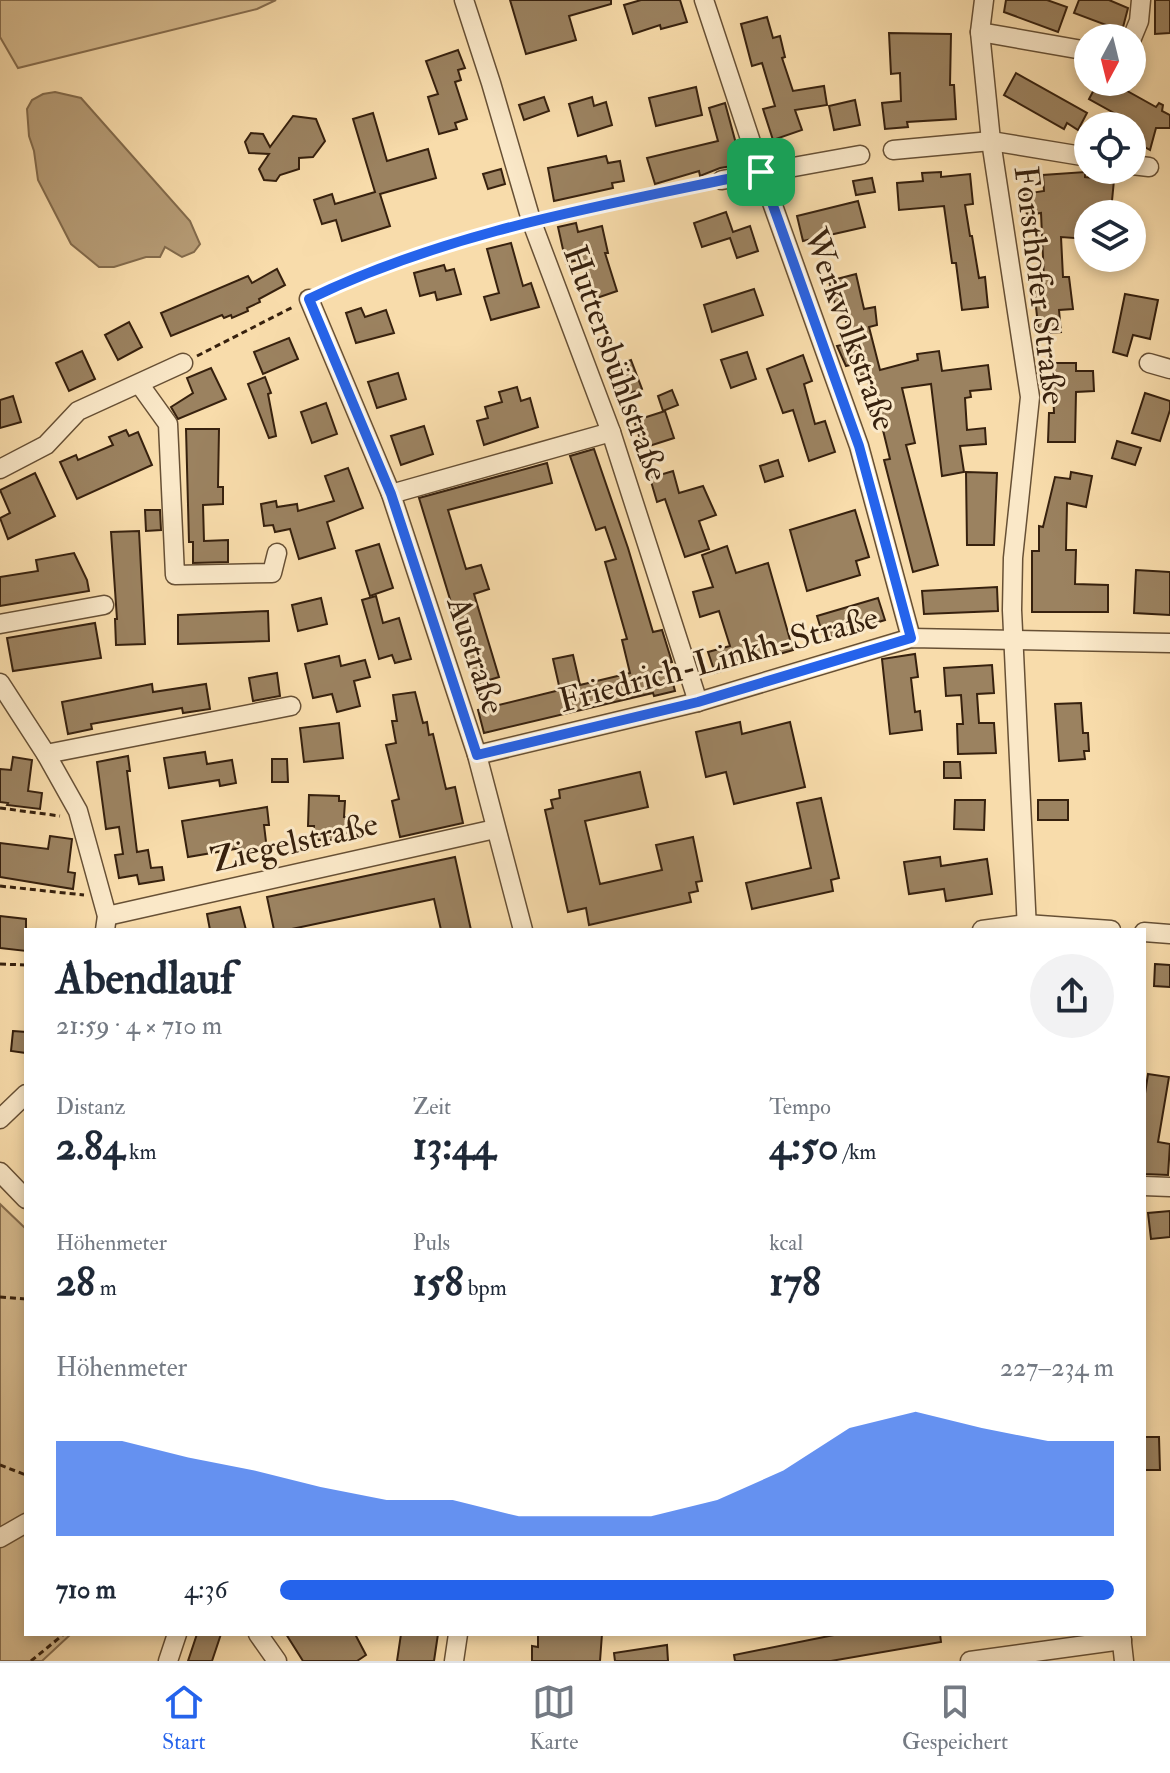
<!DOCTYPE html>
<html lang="de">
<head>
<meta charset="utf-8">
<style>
	:root { --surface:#fff; --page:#f2f2f3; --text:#1f2937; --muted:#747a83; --line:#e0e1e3; --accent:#2563eb }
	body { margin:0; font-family:"IM FELL Double Pica",serif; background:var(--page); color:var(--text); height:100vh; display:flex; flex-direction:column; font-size:30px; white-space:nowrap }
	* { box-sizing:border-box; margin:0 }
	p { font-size:26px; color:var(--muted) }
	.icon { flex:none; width:44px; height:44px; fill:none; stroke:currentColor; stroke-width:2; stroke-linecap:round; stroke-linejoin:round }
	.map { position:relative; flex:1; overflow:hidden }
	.details { position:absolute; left:24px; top:928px; width:1122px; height:708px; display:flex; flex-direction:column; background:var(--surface); border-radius:0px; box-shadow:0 4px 12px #0003 }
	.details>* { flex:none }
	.needle { width:52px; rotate:187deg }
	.fabs { position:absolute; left:1074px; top:24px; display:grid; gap:16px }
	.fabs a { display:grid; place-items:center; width:72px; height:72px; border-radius:50%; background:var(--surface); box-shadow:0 4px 12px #0003; font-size:40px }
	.pin { position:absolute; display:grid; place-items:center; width:68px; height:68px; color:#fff; margin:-34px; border-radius:16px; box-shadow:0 4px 12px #0006 }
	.round { display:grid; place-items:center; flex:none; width:84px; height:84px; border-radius:42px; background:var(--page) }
	.head { display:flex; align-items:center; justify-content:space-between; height:136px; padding:0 32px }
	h1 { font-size:44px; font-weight:700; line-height:60px }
	.stats { display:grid; grid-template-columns:repeat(3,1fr); gap:12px; height:136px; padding:8px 32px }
	.stats div { display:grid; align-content:center }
	.stats b { font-size:40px; font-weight:700 }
	.stats small { font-size:22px; font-weight:400 }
	.stats p { font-size:22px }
	.chart { height:224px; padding:16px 32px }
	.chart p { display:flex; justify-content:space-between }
	.chart svg { width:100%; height:144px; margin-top:8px; fill:var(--accent); opacity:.7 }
	ul { padding:0 32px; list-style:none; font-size:26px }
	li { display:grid; grid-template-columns:128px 96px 1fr; align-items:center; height:60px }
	li i { height:20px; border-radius:10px; background:var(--accent) }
	.tabs { display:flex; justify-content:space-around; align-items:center; height:112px; border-top:2px solid var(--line); background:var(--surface); font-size:22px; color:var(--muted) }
	.tabs a { display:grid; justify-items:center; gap:4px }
	.tabs .current { color:var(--accent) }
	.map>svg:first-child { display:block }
</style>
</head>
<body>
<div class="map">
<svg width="1170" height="1661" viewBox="0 0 1170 1661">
	<rect width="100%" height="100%" fill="#f8dcab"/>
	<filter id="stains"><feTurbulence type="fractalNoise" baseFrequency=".0025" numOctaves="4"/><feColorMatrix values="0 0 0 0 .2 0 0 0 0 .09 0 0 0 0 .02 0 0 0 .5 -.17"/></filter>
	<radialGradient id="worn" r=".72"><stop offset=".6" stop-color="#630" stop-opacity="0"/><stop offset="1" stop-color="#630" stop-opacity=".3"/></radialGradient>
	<g fill="#d7bc90" stroke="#876e4f" stroke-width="2">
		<path d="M0,0h276l-19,9 -239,59 -18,-31z"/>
		<path d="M0,1204l26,25v405h45l-29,27h-42z"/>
	</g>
	<path fill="#b69c76" stroke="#836b4c" stroke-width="2" d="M55,92l26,6 109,123 10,23 -6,8 -12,5 -17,-10 -5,10h-14l-32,10h-15l-28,-23 -33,-64 -4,-29 -5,-15 -2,-27 5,-9 11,-6z"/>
	<g fill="#9b8260" stroke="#37210e" stroke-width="2">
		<path d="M510,0h101v4l-42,12 7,24 -50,14z"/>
		<path d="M641,0h39l7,22 -26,7 -1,-4 -27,9 -9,-29z"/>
		<path d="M1006,0h41l20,7 -9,25 -54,-20z"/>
		<path d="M1079,0h30l19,8 -6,23 -48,-18z"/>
		<path d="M1155,0h15v33l-15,1z"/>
		<path d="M767,17l6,21 7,-2 5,21 -3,1 11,33 31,-5 3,19 -32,5 7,20 -29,10 -10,-31 12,-3 -13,-43 -10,3 -11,-42z"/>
		<path d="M889,33l62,1 -1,51h4l2,34 -49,3 1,5 -23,2 -3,-26 19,-2 -1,-28 -9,1z"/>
		<path d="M458,50l7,18 -7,2 3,10 -6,2 12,37 -12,4 2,6 -18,5 -11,-37 10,-3 -12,-33z"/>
		<path d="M1016,73l71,40 -9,17 -11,-7 -3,6 -60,-34z"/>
		<path d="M1098,82h13l45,25 3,-4 4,2 -1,6 8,4v13h-14l-6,22 -14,-8 4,-7 -8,-4v-8l-43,-24z"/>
		<path d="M696,87l6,28 -46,11 -7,-28z"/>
		<path d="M544,97l5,14 -25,9 -5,-15z"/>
		<path d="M592,97l2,9 12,-4 6,23 -34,11 -9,-32z"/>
		<path d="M855,100l5,25 -26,5 -5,-24z"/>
		<path d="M725,103l13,48 2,-1 4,14 -24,4 -20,8 -1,-5 -44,13 -8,-26 71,-17 -9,-33z"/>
		<path d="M373,113l14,48 41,-12 8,29 -56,16 10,32 -48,15 -6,-21 -14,4 -8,-24 18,-6 3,10 40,-12 -22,-73z"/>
		<path d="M293,116l23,3 9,22 -12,16 -14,1v11l-19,6 -4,6 -12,-1 -5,-11 10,-15 -20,-1 -4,-11 6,-9 12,1 7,13z"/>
		<path d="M606,156l2,7 12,-2 4,20 -12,2 1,5 -59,13 -6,-33z"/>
		<path d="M501,169l4,15 -17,5 -5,-15z"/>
		<path d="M941,172v5l29,-3 3,30 -8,1 5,31h2l7,42 6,-1 3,30 -26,3 -6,-47h-4l-8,-57 -45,4 -2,-27 26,-2 -1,-8z"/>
		<path d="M1085,172v5l29,3 -3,31 -23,3v25l-27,-2 2,40h6l4,32 -14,1 2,22 -22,2 -6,-54 11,-1 -3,-66 -14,2 -3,-21 20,-3 -1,-16z"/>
		<path d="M872,178l3,14 -19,3 -3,-14z"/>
		<path d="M858,201l7,26 -62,14 -6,-25z"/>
		<path d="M726,212l7,20 17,-6 8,25 -21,7 -7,-20 -28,9 -8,-24z"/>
		<path d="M576,223l2,9 24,-6 6,27h-3l12,38 -23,8 -12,-40 -16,4 -8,-36z"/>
		<path d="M511,243l12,43 8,-3 8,24 -48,13 -7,-23 15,-4 -12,-44z"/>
		<path d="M444,265l2,6 8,-2 7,25 -24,6 -2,-8 -15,4 -6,-23z"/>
		<path d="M277,269l8,16 -26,14 1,3 -13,6 1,3 -16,7 -1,-3 -7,3 -2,-3 -51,21 -10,-23 87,-37 4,7z"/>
		<path d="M856,274l8,35 11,-2 2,18 -8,2 11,43 38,-10 -1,-6 22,-3 3,20 46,-6 3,24 -21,2 1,6 -6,1 2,32 18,-2 1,16 -26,2 4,26 -22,4 -11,-92 -29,4 13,55 -9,2 32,120 -25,7 -29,-112 6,-1 -18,-74h-3l-3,-11 -9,2 -3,-12 -8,2 -9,-20 14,-3 -8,-34 -6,2 -8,-30z"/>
		<path d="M754,289l9,26 -51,17 -8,-27z"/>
		<path d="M1125,294l33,6 -8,39 -17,-4 -6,21 -14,-4z"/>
		<path d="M361,308l4,9 21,-7 8,23 -38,10 -10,-30z"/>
		<path d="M129,322l13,25 -24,13 -13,-25z"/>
		<path d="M289,338l9,21 -35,15 -9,-22z"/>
		<path d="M82,351l13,28 -26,12 -13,-28z"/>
		<path d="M747,352l9,27 -25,9 -10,-28z"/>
		<path d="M803,355l9,26 -8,3 11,40 10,-3 10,31 -26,9 -16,-51 -10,3 -16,-44z"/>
		<path d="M631,360l11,29 -23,8 -11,-29z"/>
		<path d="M1052,363h24v8h17l1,20 -18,1 -1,50h-27l1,-29h5z"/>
		<path d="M211,368l15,31 -48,20 -7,-12 22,-14 -6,-15z"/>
		<path d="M398,373l8,26 -29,9 -9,-26z"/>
		<path d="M265,377l6,16 -3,1 8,42 -7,2 -21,-54z"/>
		<path d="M517,387l4,14 9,-3 8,29 -54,18 -7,-24 11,-3 -3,-11 17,-5 -3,-10z"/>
		<path d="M672,390l6,15 -15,6 -5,-15z"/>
		<path d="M1145,393l25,8v9l-10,31 -28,-8z"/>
		<path d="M13,396l8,26 -21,6v-28z"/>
		<path d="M326,403l11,31 -25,9 -11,-31z"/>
		<path d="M665,411l9,27 -31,10 -9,-27z"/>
		<path d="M424,426l9,28 -32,11 -10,-29z"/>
		<path d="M186,429h33l-1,58h5v17l-20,1 1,36 24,-1v22l-35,1v-21h-4z"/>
		<path d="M126,430l3,6 9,-4 14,33 -75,34 -17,-37 16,-7 2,5 35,-15 -4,-8z"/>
		<path d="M1117,441l24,7 -6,17 -23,-7z"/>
		<path d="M594,449l34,99 25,84 9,-2 10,32 -4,1 7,28 -21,5 -1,-3 -169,40 -6,-23 82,-20 -7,-31 20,-4 7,30 50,-12 -8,-33 5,-1 -22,-77 11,-3 -11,-32 -9,3 -26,-74z"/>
		<path d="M778,460l5,16 -18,6 -5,-16z"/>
		<path d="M547,463l5,20 -104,27 18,59 15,-4 8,24 -15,5 25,83 -23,7 -57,-186z"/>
		<path d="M348,468l15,40 -36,14 8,26 -36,11 -9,-30 -15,3 -2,-7 -9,1 -3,-22 15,-3 1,6 20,-3 1,7 36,-10 -9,-25z"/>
		<path d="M673,471l6,22 24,-7 13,29 -17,6 10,28 -24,8 -20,-58 -8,3 -7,-24z"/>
		<path d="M966,472l31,1 -3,72h-27z"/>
		<path d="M1071,472l21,4 -6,31 -19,-4 -1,47h10l-1,34 33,1v27h-76v-61h7v-25l4,1 12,-50 15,2z"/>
		<path d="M35,473l20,43 -47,23 -8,-21 10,-5 -10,-23z"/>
		<path d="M145,510h15l1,20 -15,1z"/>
		<path d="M855,510l14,47 -13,4 4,14 -53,16 -17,-61z"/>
		<path d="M139,531l6,113 -29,1 -1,-26h2l-6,-87z"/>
		<path d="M379,544l14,44 -23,8 -14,-45z"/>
		<path d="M727,546l9,27 32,-10 25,87 -78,23 -7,-21 22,-6 -11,-35 -19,6 -7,-25 20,-5 -11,-32z"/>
		<path d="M74,553l13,27 2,11 -89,15v-29l38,-6 -2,-11z"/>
		<path d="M1136,570l34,2v43l-36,-2z"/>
		<path d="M997,587l1,24 -74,3 -2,-23z"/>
		<path d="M376,596l7,27 16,-5 12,41 -16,4 -3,-8 -13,4 -17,-59z"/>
		<path d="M321,598l6,26 -29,7 -6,-26z"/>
		<path d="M878,598l7,22 -61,19 -7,-23z"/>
		<path d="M268,611l1,30 -91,3v-29z"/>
		<path d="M95,623l6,35 -88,13 -6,-33z"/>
		<path d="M915,654l3,23 -7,1 4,34 5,-1 2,19 -32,4 -8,-75z"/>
		<path d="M339,656l2,10 24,-6 5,17 -16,4 6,25 -23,6 -5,-18 -19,4 -8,-34z"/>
		<path d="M992,665l2,28 -17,1 2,29h15l2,30 -38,1 -1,-30h6l-2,-29 -15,1 -2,-28z"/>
		<path d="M277,673l3,23 -27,5 -4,-23z"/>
		<path d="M152,684l1,8 53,-8 4,25 -27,4 -1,-5 -91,16 1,5 -24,5 -6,-32z"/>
		<path d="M415,692l8,31 4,-1 2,13 4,-1 13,55 9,-2 8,36 -63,14 -8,-36 7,-2 -13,-54 10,-2 -4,-22h5l-4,-26z"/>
		<path d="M1081,703l2,30h5l1,18h-5l1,8 -26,2 -4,-57z"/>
		<path d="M740,722l2,12 48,-12 15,65 -71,17 -8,-32 -20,5 -10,-45z"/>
		<path d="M339,723l4,35 -39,4 -4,-34z"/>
		<path d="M205,752l2,12 25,-4 4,23 -16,3 -1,-6 -50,8 -5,-30z"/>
		<path d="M128,756l2,15h-3l10,81 11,-2 3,18 11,-1 2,13 -25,4 -2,-9 -18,3 -4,-23 8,-1 -4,-27 -13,2 -9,-67z"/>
		<path d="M13,757l19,3 -4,31 14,2 -2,16 -33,-4 1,-2 -8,-1v-33l11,1z"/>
		<path d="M272,759h15l1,23h-16z"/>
		<path d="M944,762h16l1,16h-17z"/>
		<path d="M640,772l8,35 -63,14 15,63 62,-14 -6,-25 37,-8 9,44 -6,1 2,9 -9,2 2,9 -102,23 -3,-17 -18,4 -23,-102 8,-2 -2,-8 9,-2 -1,-8z"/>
		<path d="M309,795l30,1v5h6l-1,16h11v16h-15v7h-27l1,-14h-6z"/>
		<path d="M821,798l18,80 -8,2 2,11 -81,18 -6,-26 65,-15 -14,-65z"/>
		<path d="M955,800h30l-1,30 -30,-1z"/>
		<rect x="1038" y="800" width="30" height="20"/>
		<path d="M267,807l2,18h-5l3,25 -26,3v-5l-53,9 -6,-36z"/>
		<path d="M50,836l22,3 -4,33 7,1 -2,16 -73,-12v-34l48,6z"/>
		<path d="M455,857l16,73h-30l-7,-31 -147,31h-13l-7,-33z"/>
		<path d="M940,857l1,9 46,-7 5,35 -46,7 -2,-12 -35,5 -5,-32z"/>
		<path d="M240,907l6,23h-36l-3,-16z"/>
		<path d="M0,916l26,3v32l-26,-3z"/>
		<path d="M1155,964l15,1v22l-16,-1z"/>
		<path d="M13,1031l13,1v21l-15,-2z"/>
		<path d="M1148,1074l21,3 -11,65 12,2 -2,31 -24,-1v-74z"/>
		<path d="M1170,1211v26l-19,2 -3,-26z"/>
		<path d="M1144,1437h15l1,33h-16z"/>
		<path d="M197,1634h24l-9,27h-24z"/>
		<path d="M286,1634h69l11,21 -9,6h-54z"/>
		<path d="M401,1634h37l-4,27h-37z"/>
		<path d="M538,1634h64l-2,27h-68v-15l6,1z"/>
		<path d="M839,1634h101l1,8 -110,19h-96l-1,-6z"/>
		<path d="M667,1645l1,16h-53l-1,-8z"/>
	</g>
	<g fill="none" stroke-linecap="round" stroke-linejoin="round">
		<g stroke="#675035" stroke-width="21">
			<g id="minor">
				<path d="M464,0l27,83 40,137 80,212 87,270"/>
				<path d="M704,0l57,172 98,274 52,192"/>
				<path d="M984,0l-4,32 11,109 39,256 -17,161 -1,52 15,320"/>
				<path d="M980,32l108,19"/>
				<path d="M1132,38l7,-17 2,-21"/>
				<path d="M893,150l98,-9 97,16"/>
				<path d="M1132,165l17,2"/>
				<path d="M722,180l138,-25"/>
				<path d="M309,299l82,195 86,261 46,175"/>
				<path d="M1149,363l21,6"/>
				<path d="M140,385l28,39 7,151 97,-2 5,-20"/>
				<path d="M0,469l46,-24 32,-34 105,-48"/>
				<path d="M391,494l220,-62"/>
				<path d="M0,624l104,-19"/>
				<path d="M0,683l46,71 32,57 29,105 -2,14"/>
				<path d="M46,754l245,-48"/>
				<path d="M477,755l221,-53 213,-64 259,5"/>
				<path d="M107,916l388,-87"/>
				<path d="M982,930l44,-6 85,6"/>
				<path d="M1144,932l26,2"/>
				<path d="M0,1119l26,-25"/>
				<path d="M0,1172l26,27"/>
				<path d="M1144,1186l26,1"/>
				<path d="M0,1538l26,-15"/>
				<path d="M258,1634l19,27"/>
				<path d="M1121,1634l3,27"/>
				<path d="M168,1661l9,-27"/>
				<path d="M454,1661l4,-27"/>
				<path d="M970,1661l152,-21"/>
			</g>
		</g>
		<g stroke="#37210e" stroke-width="3" stroke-dasharray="6 4" stroke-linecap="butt">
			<path d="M549,217l157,-34"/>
			<path d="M325,291l71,-31 118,-35"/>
			<path d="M197,356l96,-49"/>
			<path d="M0,808l60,8"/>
			<path d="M0,886l84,9"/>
			<path d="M0,964l26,1"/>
			<path d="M0,1297l26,2"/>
			<path d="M0,1465l26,10"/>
			<path d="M31,1661l33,-27"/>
		</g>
		<use href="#minor" stroke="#fae8c8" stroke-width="18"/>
	</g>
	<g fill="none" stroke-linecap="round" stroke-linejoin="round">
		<g stroke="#fff" stroke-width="16">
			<path id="route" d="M761,172l98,274 52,192 -213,64 -221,53 -86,-261 -82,-195c142,-69 298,-94 452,-127z"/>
		</g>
		<use href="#route" stroke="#2563eb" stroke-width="10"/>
	</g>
	<g text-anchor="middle" stroke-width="6" stroke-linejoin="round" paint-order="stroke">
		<g font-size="34" fill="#37210e" stroke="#fae8c8">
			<text transform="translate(1041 285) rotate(83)" y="12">Forsthofer Straße</text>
			<text transform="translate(851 329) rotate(70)" y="12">Werkvolkstraße</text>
			<text transform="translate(617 363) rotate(70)" y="12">Huttersbühlstraße</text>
			<text transform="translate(477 655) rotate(72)" y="12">Austraße</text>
			<text transform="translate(718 658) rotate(-15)" y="12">Friedrich-Linkh-Straße</text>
			<text transform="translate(294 841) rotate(-13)" y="12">Ziegelstraße</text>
		</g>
	</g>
	<rect width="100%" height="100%" filter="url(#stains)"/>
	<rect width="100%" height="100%" fill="url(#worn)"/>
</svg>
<div class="fabs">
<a><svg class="needle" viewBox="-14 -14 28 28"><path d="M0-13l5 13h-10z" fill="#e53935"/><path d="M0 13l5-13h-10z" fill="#747a83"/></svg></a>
<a><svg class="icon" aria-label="locate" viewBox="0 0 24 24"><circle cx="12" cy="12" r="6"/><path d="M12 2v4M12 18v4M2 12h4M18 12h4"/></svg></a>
<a><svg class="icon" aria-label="layers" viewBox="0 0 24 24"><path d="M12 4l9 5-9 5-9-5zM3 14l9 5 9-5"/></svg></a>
</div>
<div class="pin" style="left:761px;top:172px;background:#1e9e55"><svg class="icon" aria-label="arrive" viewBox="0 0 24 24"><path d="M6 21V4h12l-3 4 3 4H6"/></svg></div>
<section class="details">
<div class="head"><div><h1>Abendlauf</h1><p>21:59 · 4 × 710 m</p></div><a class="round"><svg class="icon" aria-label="share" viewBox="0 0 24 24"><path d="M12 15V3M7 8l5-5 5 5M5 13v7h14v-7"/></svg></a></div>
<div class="stats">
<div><p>Distanz</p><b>2.84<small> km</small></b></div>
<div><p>Zeit</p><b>13:44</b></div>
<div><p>Tempo</p><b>4:50<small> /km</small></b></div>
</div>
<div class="stats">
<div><p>Höhenmeter</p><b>28<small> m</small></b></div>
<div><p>Puls</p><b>158<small> bpm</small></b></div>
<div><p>kcal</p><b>178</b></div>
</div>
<div class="chart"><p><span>Höhenmeter</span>227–234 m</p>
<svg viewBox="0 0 160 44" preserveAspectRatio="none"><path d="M0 44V15L10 15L20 20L30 24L40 29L50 33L60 33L70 38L80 38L90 38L100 33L110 24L120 11L130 6L140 11L150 15L160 15V44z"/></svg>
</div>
<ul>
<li><b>710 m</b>4:36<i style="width:100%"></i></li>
</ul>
</section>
</div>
<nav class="tabs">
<a class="current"><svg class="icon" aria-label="home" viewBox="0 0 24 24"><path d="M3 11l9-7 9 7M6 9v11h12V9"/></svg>Start</a>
<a><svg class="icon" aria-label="map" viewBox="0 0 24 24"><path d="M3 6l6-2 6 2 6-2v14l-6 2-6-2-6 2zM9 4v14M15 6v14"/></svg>Karte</a>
<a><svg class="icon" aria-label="saved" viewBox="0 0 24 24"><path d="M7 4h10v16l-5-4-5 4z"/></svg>Gespeichert</a>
</nav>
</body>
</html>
